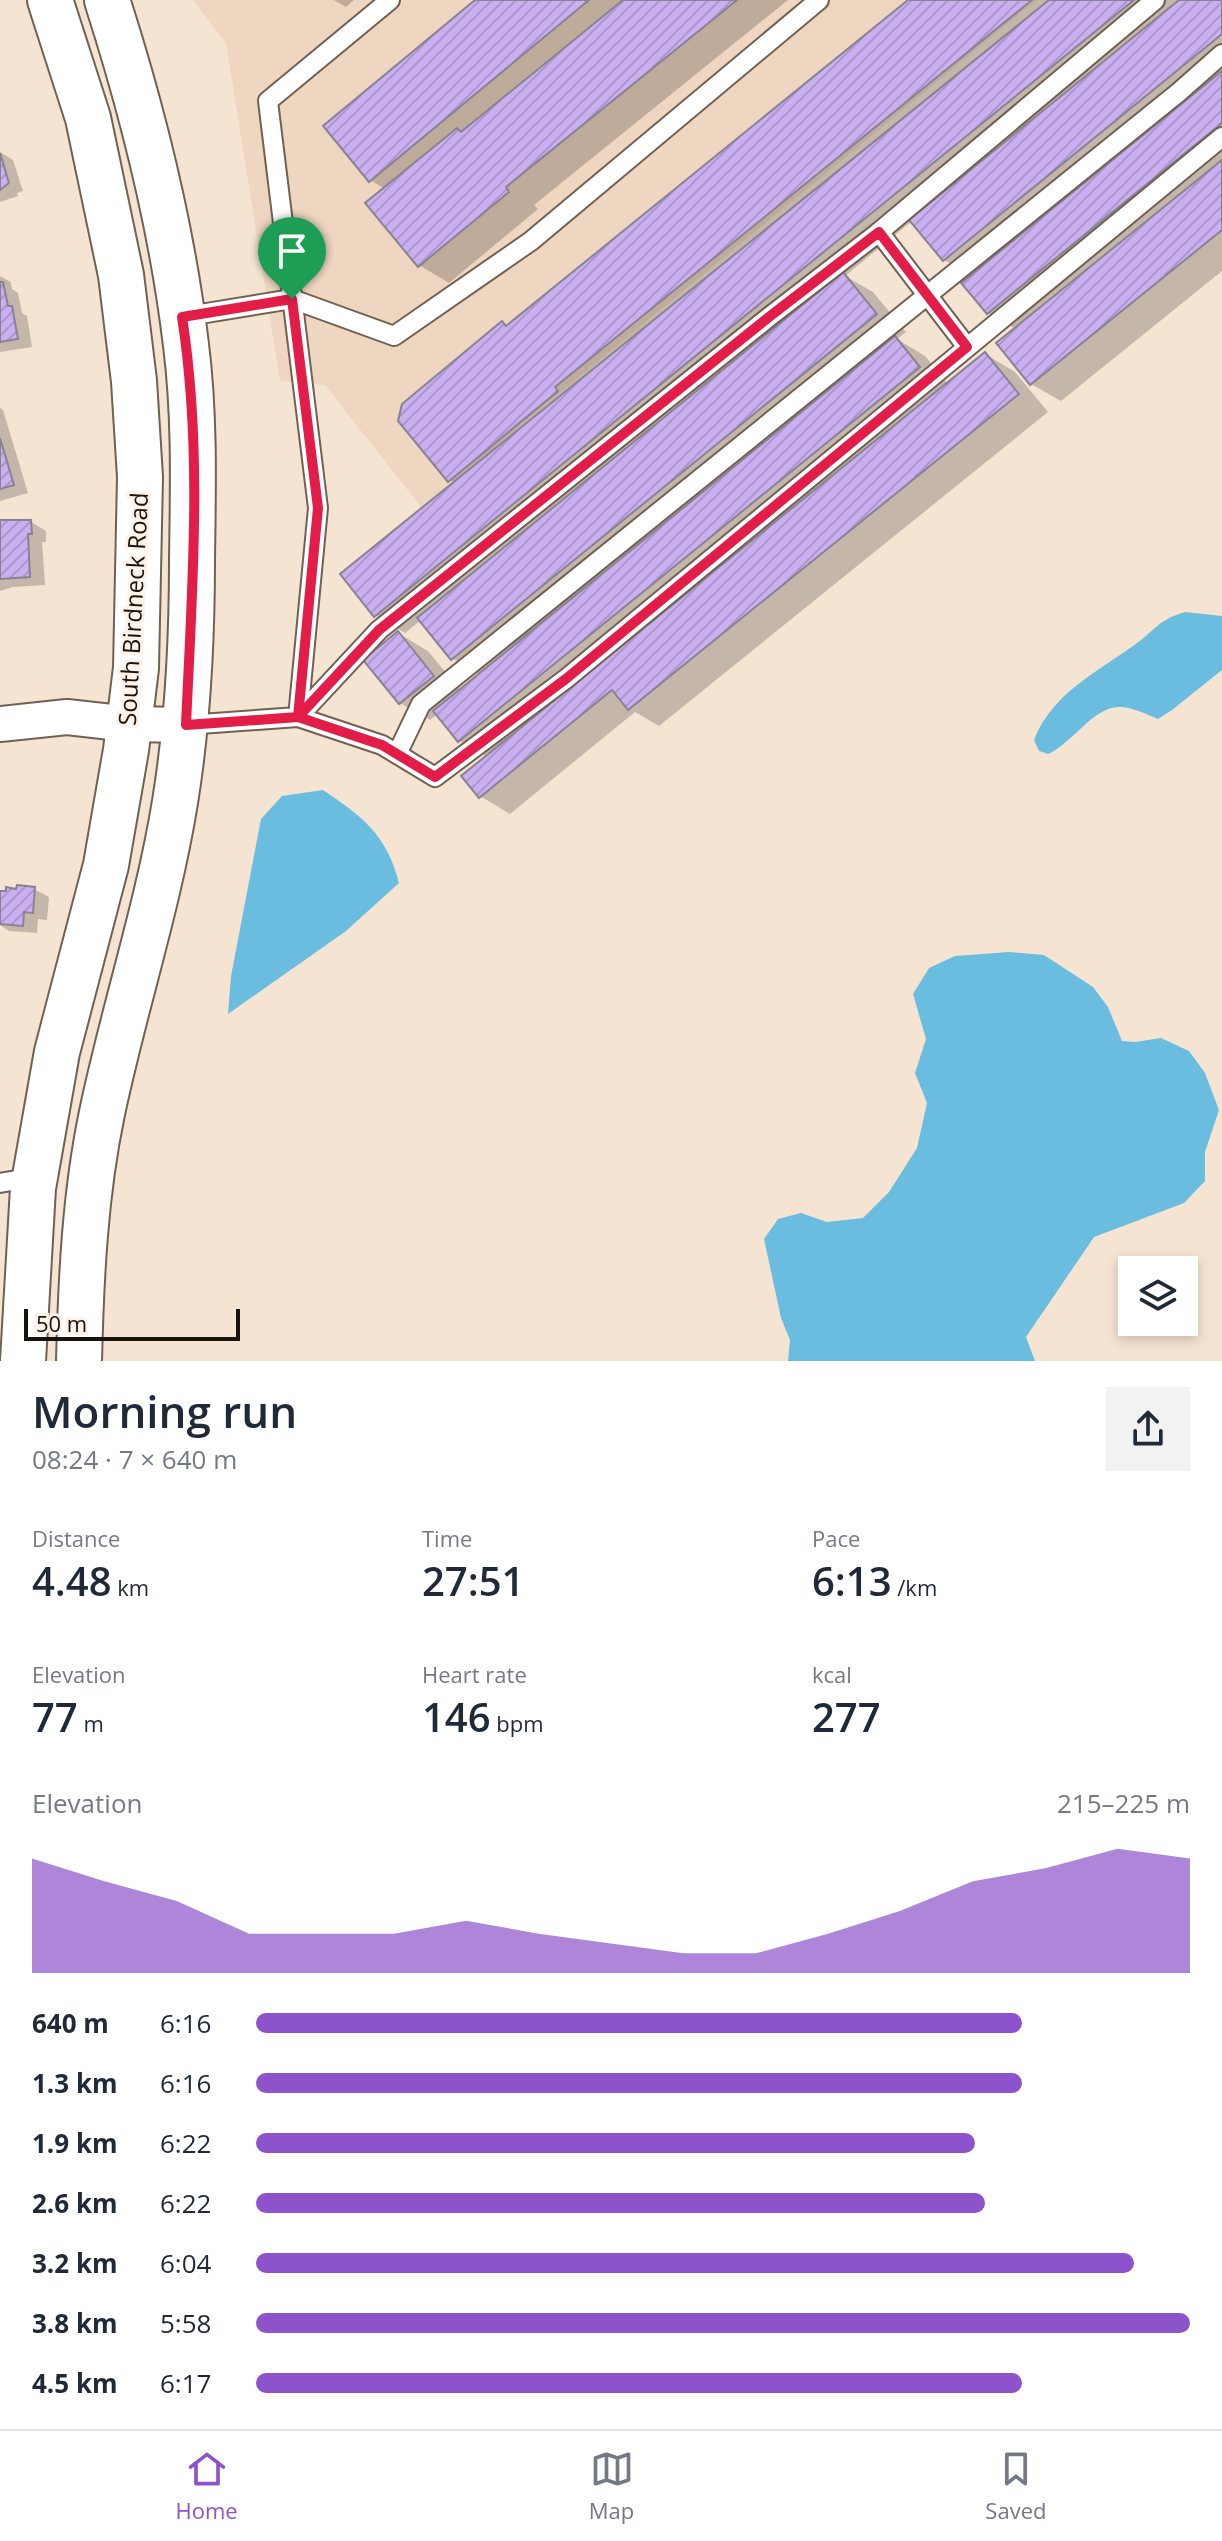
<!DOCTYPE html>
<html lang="en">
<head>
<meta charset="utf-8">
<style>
	:root { --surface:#fff; --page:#f2f2f3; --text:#1f2937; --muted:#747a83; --line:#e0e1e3; --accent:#8c53ca }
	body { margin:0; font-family:"Open Sans",sans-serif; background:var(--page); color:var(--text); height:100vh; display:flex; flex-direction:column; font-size:30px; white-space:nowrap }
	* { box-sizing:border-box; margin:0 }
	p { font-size:26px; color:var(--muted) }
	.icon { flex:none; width:44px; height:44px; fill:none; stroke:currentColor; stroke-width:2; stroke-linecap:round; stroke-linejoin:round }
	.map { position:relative; height:1361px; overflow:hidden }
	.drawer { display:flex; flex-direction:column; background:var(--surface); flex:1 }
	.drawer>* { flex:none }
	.buttons { position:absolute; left:1118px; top:1256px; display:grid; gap:16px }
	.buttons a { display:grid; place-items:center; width:80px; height:80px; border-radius:0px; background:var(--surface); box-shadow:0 4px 12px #0003; font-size:40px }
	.scale { position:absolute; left:24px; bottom:20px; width:216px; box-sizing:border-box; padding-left:8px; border:4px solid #19130d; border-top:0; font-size:22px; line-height:28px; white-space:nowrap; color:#19130d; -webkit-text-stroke:6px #fdf2e9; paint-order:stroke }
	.pin { position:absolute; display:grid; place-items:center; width:68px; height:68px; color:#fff; margin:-82px -34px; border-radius:50% 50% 50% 0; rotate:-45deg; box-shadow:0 0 8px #0007 }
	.pin .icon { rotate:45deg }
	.round { display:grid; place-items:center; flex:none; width:84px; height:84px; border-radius:0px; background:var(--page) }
	.summary { display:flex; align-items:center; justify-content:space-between; height:136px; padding:0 32px }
	h1 { font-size:44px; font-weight:600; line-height:60px }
	.figures { display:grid; grid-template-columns:repeat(3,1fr); gap:12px; height:136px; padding:8px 32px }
	.figures div { display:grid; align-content:center }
	.figures b { font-size:40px; font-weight:600 }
	.figures small { font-size:22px; font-weight:400 }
	.figures p { font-size:22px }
	.chart { height:224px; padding:16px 32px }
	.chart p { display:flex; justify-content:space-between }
	.chart svg { width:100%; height:144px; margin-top:8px; fill:var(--accent); opacity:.7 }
	ul { padding:0 32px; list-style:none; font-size:26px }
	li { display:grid; grid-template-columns:128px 96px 1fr; align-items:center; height:60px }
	li i { height:20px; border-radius:10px; background:var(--accent) }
	.dock { display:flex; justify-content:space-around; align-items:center; height:112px; border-top:2px solid var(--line); background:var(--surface); font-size:22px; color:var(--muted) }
	.dock a { display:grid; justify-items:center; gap:4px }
	.dock .current { color:var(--accent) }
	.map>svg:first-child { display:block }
</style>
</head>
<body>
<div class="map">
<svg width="1222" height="1361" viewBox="0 0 1222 1361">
	<defs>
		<pattern id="building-hatch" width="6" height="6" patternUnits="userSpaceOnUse" patternTransform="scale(2)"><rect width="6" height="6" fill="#cab0f1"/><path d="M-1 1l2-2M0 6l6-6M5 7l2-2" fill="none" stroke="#ad96cd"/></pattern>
	</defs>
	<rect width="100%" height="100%" fill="#f6e4d3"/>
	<path fill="#eed6c0" d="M193,0h843l-615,507 -96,-122 -45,-4 -54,-338z"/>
	<g fill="#6bbde0">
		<path d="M1185,612l37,4v54l-50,40 -14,9c-12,-5 -24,-11 -37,-12 -27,-2 -49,37 -73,47l-9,-3 -5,-11c17,-45 61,-67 99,-94 22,-15 24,-26 52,-34z"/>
		<path d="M323,790c40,27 63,44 76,93l-53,48 -118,83 3,-38 30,-157 21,-23z"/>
		<path d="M1009,952l35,3 49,32 15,20 14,34 13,1 26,-4 28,13 16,22 14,37 -14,42v29l-21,22 -90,34 -68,100 9,24h-247l2,-21 -9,-22 -17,-79 14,-20 23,-6 26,9 36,-4 26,-26 28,-44 10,-45 -12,-30 11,-34 -13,-45 16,-26 26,-12z"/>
	</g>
	<g fill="#0003">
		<path d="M334,0h20l-8,7z"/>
		<path d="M478,0h310l-254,205 4,4 -89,74 -30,-18 -34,-76 -15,-9z"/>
		<path d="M911,0h311v271l-161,130 -30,-17 -15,-55 -28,-16 -15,-37 -29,-16 -32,-39 -67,55 28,16 33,40 -9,7 28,17 23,28 37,-30 30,18 33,40 -389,314 -24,-14 -125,102 -30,-18 8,-39 -28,-16 -22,-27 -8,6 -30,-17 -34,-43 32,-27 30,18 33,40 20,-16 -29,-17 -31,-38 -16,13 -30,-18 80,-132 -6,-3 53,-156 6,3z"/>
		<path d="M0,152l13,8 10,31 -6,2 1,3 -18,6z"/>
		<path d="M0,276l11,6 1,7 6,4 4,20 5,3 5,31 -32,5z"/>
		<path d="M0,408l3,2 25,83 -28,8z"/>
		<path d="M0,522h31l15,9v11h-4l3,43 -32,2 -13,4z"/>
		<path d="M34,889l15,8 -2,23 -9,-1 -1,14 -28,-2 -9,-6v-32z"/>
	</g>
	<g fill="url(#building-hatch)" stroke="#898295" stroke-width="2">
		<path d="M475,0h114l-220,182 -46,-56z"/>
		<path d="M623,0h114l-231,187 3,5 -91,75 -53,-64 92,-75 4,4z"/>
		<path d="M908,0h124l-477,387 3,4 -110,91 -50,-61 4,-17 100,-83 4,5z"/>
		<path d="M1049,0h85l-760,617 -34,-43z"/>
		<path d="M1179,0h43v34l-279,227 -34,-41z"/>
		<path d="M1222,71v52l-235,191 -26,-31z"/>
		<path d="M0,153l9,30 -9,7z"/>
		<path d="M1222,160v70l-192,155 -34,-42z"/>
		<path d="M843,272l34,42 -426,346 -34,-42z"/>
		<path d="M0,282h3l5,24h4l6,33 -18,3z"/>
		<path d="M895,336l25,31 -462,375 -25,-31z"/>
		<path d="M985,352l34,42 -391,316 -16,-20 -133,108 -18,-22z"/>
		<path d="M0,438l14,47 -14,4z"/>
		<path d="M0,520h31l1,14h-4l2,43 -30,2z"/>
		<path d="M398,631l36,45 -35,28 -36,-44z"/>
		<path d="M17,885l18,2 -2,26 -9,-1 -1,14 -23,-2v-33h6v-4l10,2z"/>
	</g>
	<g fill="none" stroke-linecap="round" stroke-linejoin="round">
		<g stroke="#706153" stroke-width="22">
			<g id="service">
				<path d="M1155,0l-276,232 -110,85 -390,313 -81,87 84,28 53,32 132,-99 655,-541"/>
				<path d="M879,232l88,115"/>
				<path d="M182,317l110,-18 102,37 137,-95 288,-241"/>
				<path d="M186,725l112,-8 20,-209 -50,-407 122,-101"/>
				<path d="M397,754l24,-50 758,-612 43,-38"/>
				<path d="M0,1183l35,-6"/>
			</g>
		</g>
		<g stroke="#706153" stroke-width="38">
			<path id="minor" d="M0,724l67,-7 62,7 57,1"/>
		</g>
		<g stroke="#706153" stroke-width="48">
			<g id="secondary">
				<path d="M23,1361l10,-173 24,-136 49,-187 20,-115 10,-82 4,-191 -6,-96 -13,-106 -33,-157 -38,-118"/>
				<path d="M79,1361c2,-83 6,-167 23,-248 22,-105 56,-206 73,-311 13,-80 17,-161 17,-242 1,-72 3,-144 -6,-215 -14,-117 -43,-233 -79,-345"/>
			</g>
		</g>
		<use href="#service" stroke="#fff" stroke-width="18"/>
		<use href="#minor" stroke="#fff" stroke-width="34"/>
		<use href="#secondary" stroke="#fff" stroke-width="44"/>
	</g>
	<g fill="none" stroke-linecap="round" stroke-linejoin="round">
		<g stroke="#fff" stroke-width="16">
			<path id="route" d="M292,299l26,209 -20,209 84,28 53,32 132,-99 400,-331 -88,-115 -110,85 -390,313 -81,87 -112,8c6,-135 17,-274 -4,-408l110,-18"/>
		</g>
		<use href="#route" stroke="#e11d48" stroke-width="10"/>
	</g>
	<g text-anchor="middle" stroke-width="6" stroke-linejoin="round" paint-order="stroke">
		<g font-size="24" fill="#19130d" stroke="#fdf2e9">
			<text transform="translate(134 609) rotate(-87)" y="8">South Birdneck Road</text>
		</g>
	</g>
</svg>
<div class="buttons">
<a><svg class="icon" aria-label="layers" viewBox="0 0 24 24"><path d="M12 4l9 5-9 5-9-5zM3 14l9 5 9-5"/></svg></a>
</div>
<div class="scale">50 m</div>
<div class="pin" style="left:292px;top:299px;background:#1e9e55"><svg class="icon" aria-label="arrive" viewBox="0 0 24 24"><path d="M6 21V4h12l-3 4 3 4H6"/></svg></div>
</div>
<section class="drawer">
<div class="summary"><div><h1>Morning run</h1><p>08:24 · 7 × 640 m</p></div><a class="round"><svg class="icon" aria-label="share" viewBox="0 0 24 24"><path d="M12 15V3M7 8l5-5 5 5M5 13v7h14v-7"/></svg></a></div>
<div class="figures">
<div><p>Distance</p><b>4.48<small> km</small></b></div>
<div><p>Time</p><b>27:51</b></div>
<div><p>Pace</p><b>6:13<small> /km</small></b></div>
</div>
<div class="figures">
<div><p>Elevation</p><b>77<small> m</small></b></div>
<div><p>Heart rate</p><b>146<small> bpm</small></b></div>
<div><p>kcal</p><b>277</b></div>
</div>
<div class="chart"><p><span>Elevation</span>215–225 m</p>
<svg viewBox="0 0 160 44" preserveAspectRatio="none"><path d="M0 44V9L10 16L20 22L30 32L40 32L50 32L60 28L70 32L80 35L90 38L100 38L110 32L120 25L130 16L140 12L150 6L160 9V44z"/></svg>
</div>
<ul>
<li><b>640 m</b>6:16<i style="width:82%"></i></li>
<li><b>1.3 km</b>6:16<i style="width:82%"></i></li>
<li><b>1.9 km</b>6:22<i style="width:77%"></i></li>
<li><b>2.6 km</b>6:22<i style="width:78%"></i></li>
<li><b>3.2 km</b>6:04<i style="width:94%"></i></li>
<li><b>3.8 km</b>5:58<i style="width:100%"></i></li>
<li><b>4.5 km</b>6:17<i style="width:82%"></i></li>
</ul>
</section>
<nav class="dock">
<a class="current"><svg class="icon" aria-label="home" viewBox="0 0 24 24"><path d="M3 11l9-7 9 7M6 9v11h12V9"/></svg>Home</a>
<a><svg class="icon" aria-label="map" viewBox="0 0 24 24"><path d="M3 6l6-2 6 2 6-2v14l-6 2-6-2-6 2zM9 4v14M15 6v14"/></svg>Map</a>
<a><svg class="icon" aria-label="saved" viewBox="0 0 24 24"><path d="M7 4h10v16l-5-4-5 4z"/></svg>Saved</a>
</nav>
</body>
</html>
